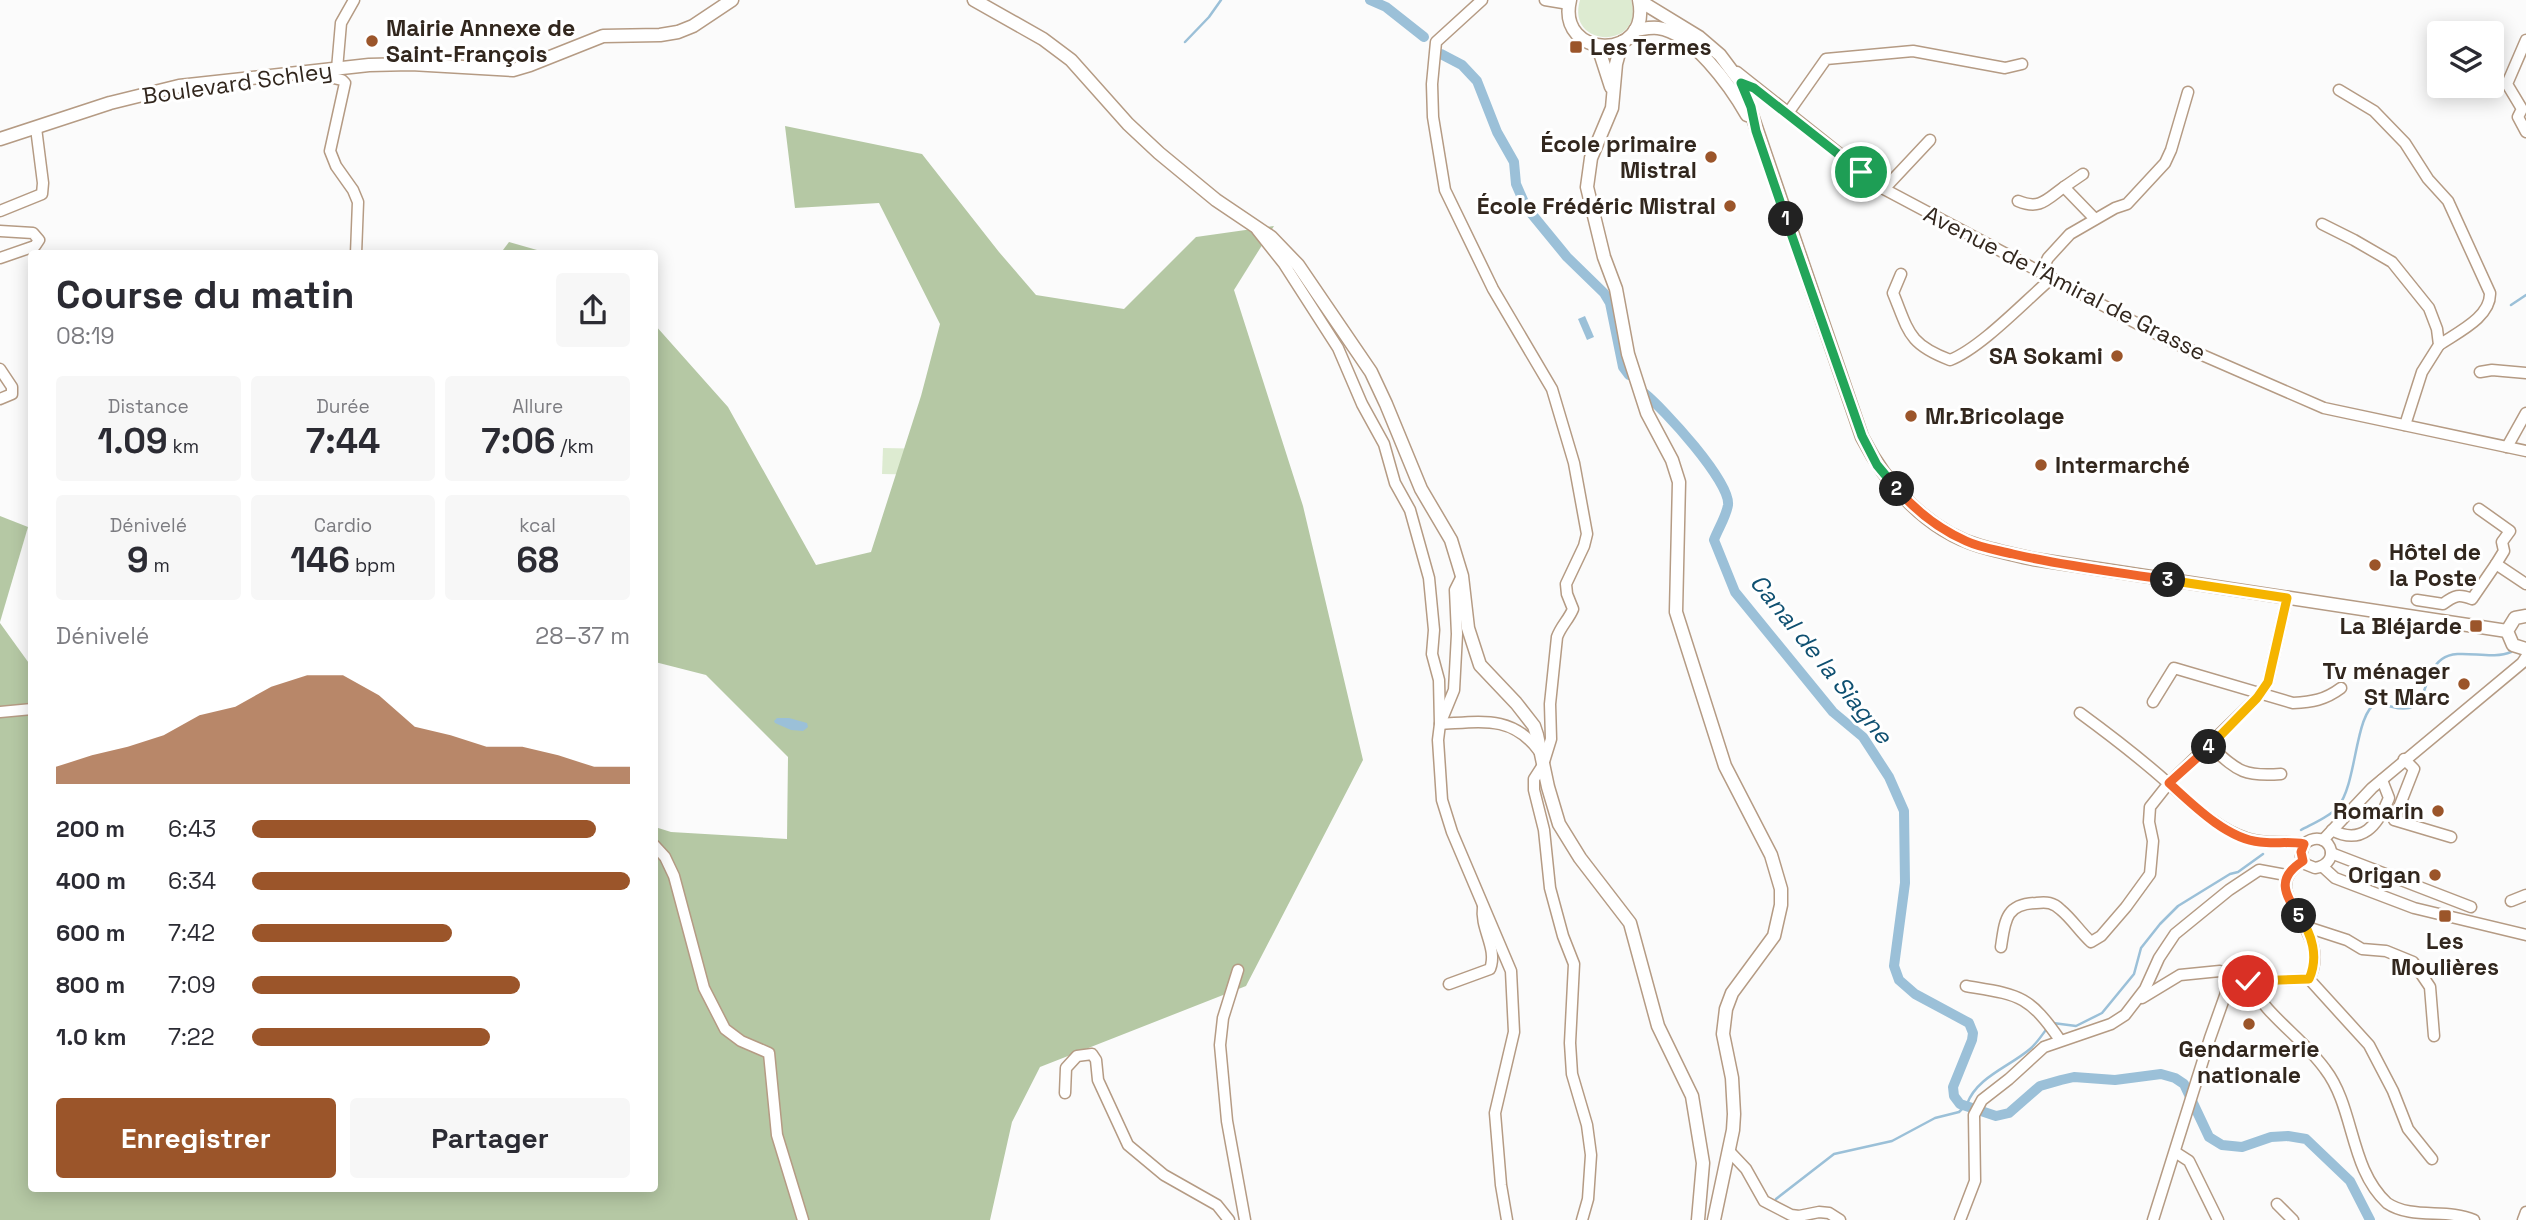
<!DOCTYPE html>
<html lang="fr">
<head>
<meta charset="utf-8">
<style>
	:root { --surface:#fff; --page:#f7f7f7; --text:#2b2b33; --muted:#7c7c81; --accent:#9b552a }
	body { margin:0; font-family:"Space Grotesk",sans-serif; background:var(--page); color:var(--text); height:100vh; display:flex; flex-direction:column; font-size:26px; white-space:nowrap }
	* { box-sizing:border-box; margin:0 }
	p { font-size:23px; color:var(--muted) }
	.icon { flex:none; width:38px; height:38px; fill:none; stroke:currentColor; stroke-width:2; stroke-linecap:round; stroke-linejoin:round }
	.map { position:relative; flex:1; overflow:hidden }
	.side { position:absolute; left:28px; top:250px; width:630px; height:942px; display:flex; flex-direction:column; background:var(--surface); border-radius:7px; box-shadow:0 4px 18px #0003 }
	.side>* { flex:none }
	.controls { position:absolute; left:2427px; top:21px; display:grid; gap:14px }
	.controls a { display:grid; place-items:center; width:77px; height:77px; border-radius:7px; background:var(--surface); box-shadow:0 4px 18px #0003; font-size:35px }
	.pin { position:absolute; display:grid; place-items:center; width:60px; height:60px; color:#fff; margin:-30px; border:4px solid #fff; border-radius:50%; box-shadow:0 2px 7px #0007 }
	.km { position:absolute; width:35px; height:35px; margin:-18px; border-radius:50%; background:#222; color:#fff; font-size:19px; line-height:35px; text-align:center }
	.round { display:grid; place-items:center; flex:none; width:74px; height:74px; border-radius:7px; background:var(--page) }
	.summary { display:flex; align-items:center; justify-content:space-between; height:119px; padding:0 28px }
	h1 { font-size:38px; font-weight:800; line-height:52px }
	.metrics { display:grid; grid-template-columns:repeat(3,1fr); gap:10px; height:119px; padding:7px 28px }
	.metrics div { display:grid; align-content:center; border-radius:7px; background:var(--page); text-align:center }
	.metrics b { font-size:35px; font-weight:800 }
	.metrics small { font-size:19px; font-weight:400 }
	.metrics p { font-size:19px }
	.chart { height:196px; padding:14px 28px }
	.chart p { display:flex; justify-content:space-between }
	.chart svg { width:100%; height:126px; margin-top:7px; fill:var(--accent); opacity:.7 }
	.action { display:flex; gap:14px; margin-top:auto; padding:14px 28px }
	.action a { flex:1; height:80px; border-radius:7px; background:var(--accent); color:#fff; font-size:28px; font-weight:800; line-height:80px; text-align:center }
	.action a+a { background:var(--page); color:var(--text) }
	ul { padding:0 28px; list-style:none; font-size:23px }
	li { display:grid; grid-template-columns:112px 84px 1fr; align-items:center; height:52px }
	li i { height:18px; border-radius:9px; background:var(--accent) }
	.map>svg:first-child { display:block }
</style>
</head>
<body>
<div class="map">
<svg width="2526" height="1220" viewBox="0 0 2526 1220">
	<rect width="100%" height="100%" fill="#fbfbfb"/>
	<g fill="#ddebd1">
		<path d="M1580,0h51c15,50 -66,49 -51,0z"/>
		<path d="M883,448l52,1 -2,26 -51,-1z"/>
	</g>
	<g fill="#b5c8a4">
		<path d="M785,126l137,28 77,98 37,43 88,14 72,-72 78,-11 -40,64 69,216 60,254 -117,226 -206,81 -28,55 -22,98h-990v-597l31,43 1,522h622l1,-361 16,5 116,7 1,-82 -82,-82 -51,-13v-337l73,82 88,158 55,-13 50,-156 19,-72 -61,-121 -84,5z"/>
		<path d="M509,242l42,12h-51z"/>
		<path d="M0,516l28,11 -28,95z"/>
	</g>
	<g fill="#9bc0d8">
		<path d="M1585,316l9,21 -7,3 -9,-21z"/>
		<path d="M777,718h12l18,5 1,4 -5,4 -12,-1 -16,-7 -1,-2z"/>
	</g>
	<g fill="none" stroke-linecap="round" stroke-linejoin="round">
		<g stroke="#9bc0d8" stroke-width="2.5">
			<path d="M1185,42l24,-25 12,-17"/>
			<path d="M2511,305l15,-10"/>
			<path d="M2301,830c11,-6 30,-14 37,-23 20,-26 16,-95 40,-105 57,24 38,-24 64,-43 16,-12 48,2 69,-7"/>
			<path d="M2053,1023l23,3 26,-13 32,-39 7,-26 19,-24 18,-18 52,-32 8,-2 25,-18"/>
			<path d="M1971,1112l-4,-8c10,-27 42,-37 63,-55 7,-6 12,-14 18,-22"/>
			<path d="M1776,1199l58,-45 58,-13 43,-23 24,-6 8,-8"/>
		</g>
		<g stroke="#9bc0d8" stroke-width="10">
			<path d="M1370,0l16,7 38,30"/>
			<path d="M1441,54l21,11 15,16 20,51 17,30 2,22 10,23 41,50 37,36 6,10 13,64 6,8"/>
			<path d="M1644,393c19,15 87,89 84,112 -2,12 -10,24 -14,35l21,52 98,120 30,25 26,40 15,34 1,72 -11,83 5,14 16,14 54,29 4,10 -1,7 -19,47 1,9 6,8 36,12 13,-3 31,-27 21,-6 13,-3 41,3 46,-6 14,4 9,6 25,53 13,8 20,2 29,-10 17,-1 18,3 44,42 20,39"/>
		</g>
		<g stroke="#b59b84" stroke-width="13">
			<g id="minor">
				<path d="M1482,0l-46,42 -4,42 1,33 12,73 48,99 59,100 22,74 13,71 -3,12 -18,38 1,10 6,15c-4,10 -12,17 -16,28l-7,67 1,35 -8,26 -9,14v11l10,40 6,58 13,48 11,28 -4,79 2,31 15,51 4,30 -3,44 -6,21"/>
				<path d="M1545,0l24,4"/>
				<path d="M2526,40l-19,44 15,25 -4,8 8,15"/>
				<path d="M337,69l4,-46 13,-23"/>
				<path d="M325,71l4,6 13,3 3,3 -15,68 6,15 17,24 5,12 -2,52"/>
				<path d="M1737,72l147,117 286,152 154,67 202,43"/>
				<path d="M2339,90l35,21 31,32 23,36 20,22 42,92c1,24 -32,39 -51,52"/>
				<path d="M1788,113l38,-54 87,-8 92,17 17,-4"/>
				<path d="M2064,187l19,-13"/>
				<path d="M1884,189l46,-49"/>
				<path d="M2018,201c22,9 28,-1 46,-14l31,32"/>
				<path d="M0,211l42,-17 1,-11 -7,-55"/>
				<path d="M2322,224l32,16 38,22 37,46 8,21 2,16 -17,27 -17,53"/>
				<path d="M1257,230l27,34 54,84 24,56 22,40 11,39 15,27 19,68 5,52 -2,24 7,26 1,44c39,-2 72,-10 99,27"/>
				<path d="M0,231l33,2 6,7 -4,6 -35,12"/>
				<path d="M2041,272l7,-14 22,-24 45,-26 12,-4 38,-41 6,-13 17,-58"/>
				<path d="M1901,274l-8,19c16,39 15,51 57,67 31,-12 75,-59 102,-82"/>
				<path d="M0,369l12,18v7l-12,5"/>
				<path d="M2480,372l12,-2 34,3"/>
				<path d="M2507,447l19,-34"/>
				<path d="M2479,509l31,22 -8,11 2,9 -8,13 30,20"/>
				<path d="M1462,576l-7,14 2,44 -3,56 -14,34 -2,16 4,60 10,32 59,139 3,61 -19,81 6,72 6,35"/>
				<path d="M2417,600l26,4c12,-9 16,-10 29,-5l24,-35"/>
				<path d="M2153,702l21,-34 119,35c19,-1 32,-3 48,-15"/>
				<path d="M0,712l32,-3"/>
				<path d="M2080,713c30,22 60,45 88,70 24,20 47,45 78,55 19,7 39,2 58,6 24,-19 41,19 11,24l-10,-4 -4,-8 3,-12"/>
				<path d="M2210,746c28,25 33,31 71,28"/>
				<path d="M2404,759l10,10 -20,51 57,17"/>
				<path d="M2332,830c30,16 46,-5 57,-32l-7,-18"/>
				<path d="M2323,840l49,-52 150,-125 4,-6"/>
				<path d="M654,845l11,12 9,19 30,112 21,41 16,12 28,12 8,82 26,85"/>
				<path d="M2331,853l140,54"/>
				<path d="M2323,867l12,11 79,30 112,27"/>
				<path d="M2511,901l15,-6"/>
				<path d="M2307,927l40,13 15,9 24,2 27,11 17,25 4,49"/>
				<path d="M2001,947c4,-26 4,-43 35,-44 11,-1 17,-1 25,7 11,9 19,22 30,32l10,-6 25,-29 24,-33 3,-33 -4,-19 1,-15 19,-24 88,-85 11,-16 19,-84"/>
				<path d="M1238,970l-15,48 -3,27 7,76 18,99"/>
				<path d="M2309,979l60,66 24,46 15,38 24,30"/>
				<path d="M2248,981c20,37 53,55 77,88 30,39 24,99 62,134 25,17 60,5 87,17"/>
				<path d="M1449,984l41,-15c8,-21 -10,-40 -7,-62"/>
				<path d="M1966,986c53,9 62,8 94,54"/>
				<path d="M2142,998l38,-23 40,-4 28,10 61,-2c27,-52 -58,-85 -6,-118"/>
				<path d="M1065,1093l1,-25 11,-12 15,-2 4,6 2,20 30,65 36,30 53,30 12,15"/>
				<path d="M1729,1151l17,18 18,32 27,14 8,1 20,-4 10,1 11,7"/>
				<path d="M2175,1152l14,9 29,59"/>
				<path d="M2277,1204l16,16"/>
				<path d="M1960,1220l15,-39 -1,-66 8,-15 27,-21 35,-32 67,-23 14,-9 20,-26 14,-31 16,-24 54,-44 30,-20 27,5"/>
				<path d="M2153,1220l57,-182 16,-45 10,-16"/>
				<path d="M2523,1220l3,-8"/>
			</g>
		</g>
		<g stroke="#b59b84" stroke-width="15">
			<g id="major">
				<path d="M974,0l69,39 28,21 57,64 31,29 57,47 55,37 27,28 73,107 15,32 35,85 30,51 11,36 6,52 12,37 36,38 18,23 3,9 11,52 11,37 21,34 50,65 28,103 34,70 11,67 -5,57"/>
				<path d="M1570,0c-14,59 82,63 69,0"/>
				<path d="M1640,1l59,36 21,18 21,28 121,354c24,47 65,94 118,109 17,5 35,9 53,13l474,72"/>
				<path d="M1635,30c8,-1 15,-3 23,-2 34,4 73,59 89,87"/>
				<path d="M1622,42l-6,22 -4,44 -21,50 -4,29 17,70 12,32 12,65 19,59 25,47 7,22 -3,130 49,154 46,89 10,34v16l-7,31 -42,57 -6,16 -3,25 9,44 2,36 -1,16 -19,90"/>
				<path d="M1595,45l6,11 10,31"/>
				<path d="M0,139l110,-36 69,-17 190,-21 42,-1 102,6 17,-5 73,-29 57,-1 18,-3 15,-6 39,-26"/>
				<path d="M2526,616l-11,2 -8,13 6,14 13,4"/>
			</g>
		</g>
		<use href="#minor" stroke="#fff" stroke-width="10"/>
		<use href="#major" stroke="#fff" stroke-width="12"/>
	</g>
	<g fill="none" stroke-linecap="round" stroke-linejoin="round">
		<g stroke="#fff" stroke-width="14">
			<path id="split-1" d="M1786,219l-30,-88 -5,-24 -10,-24 13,5 107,84"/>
		</g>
		<g stroke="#fff" stroke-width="14">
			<path id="split-2" d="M1786,219l76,217 15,29 20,24"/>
		</g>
		<g stroke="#fff" stroke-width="14">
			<path id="split-3" d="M1897,489c19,22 42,40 69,52 15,7 31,9 47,13 51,12 104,18 155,26"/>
		</g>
		<g stroke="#fff" stroke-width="14">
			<path id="split-4" d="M2168,580l119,18 -19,84 -11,16 -48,49"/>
		</g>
		<g stroke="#fff" stroke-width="14">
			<path id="split-5" d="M2209,747l-40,36c24,22 58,56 91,59 15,2 29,-1 44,2l-3,8 2,9c-27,17 -19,32 -4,55"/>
		</g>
		<g stroke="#fff" stroke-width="14">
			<path id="split-6" d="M2248,981l61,-2c10,-22 3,-45 -10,-63"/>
		</g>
		<use href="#split-1" stroke="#22a559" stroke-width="9"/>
		<use href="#split-2" stroke="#22a559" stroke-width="9"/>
		<use href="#split-3" stroke="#f0652b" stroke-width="9"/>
		<use href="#split-4" stroke="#f5b400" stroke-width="9"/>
		<use href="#split-5" stroke="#f0652b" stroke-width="9"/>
		<use href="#split-6" stroke="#f5b400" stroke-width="9"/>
	</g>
	<g fill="#9b552a" stroke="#fff" stroke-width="2.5">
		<circle cx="372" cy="41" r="7"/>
		<rect x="1569" y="40" width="14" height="14" rx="3.5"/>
		<circle cx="1711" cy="157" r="7"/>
		<circle cx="1730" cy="206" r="7"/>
		<circle cx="2117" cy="356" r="7"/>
		<circle cx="1911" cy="416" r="7"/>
		<circle cx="2041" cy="465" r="7"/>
		<circle cx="2375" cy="565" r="7"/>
		<rect x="2469" y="619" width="14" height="14" rx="3.5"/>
		<circle cx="2464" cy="684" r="7"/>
		<circle cx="2438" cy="811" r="7"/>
		<circle cx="2435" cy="875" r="7"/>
		<rect x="2438" y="909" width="14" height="14" rx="3.5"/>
		<circle cx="2249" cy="1024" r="7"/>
	</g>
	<g text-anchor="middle" stroke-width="6" stroke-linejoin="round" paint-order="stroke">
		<g font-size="23" font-weight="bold" fill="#32271e" stroke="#fff" text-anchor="end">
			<text x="386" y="36" text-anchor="start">Mairie Annexe de<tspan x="386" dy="26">Saint-François</tspan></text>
			<text x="1590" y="55" text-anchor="start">Les Termes</text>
			<text x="1697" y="152">École primaire<tspan x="1697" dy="26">Mistral</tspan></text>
			<text x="1716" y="214">École Frédéric Mistral</text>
			<text x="2103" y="364">SA Sokami</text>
			<text x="1925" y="424" text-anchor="start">Mr.Bricolage</text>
			<text x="2055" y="473" text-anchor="start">Intermarché</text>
			<text x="2389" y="560" text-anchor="start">Hôtel de<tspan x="2389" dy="26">la Poste</tspan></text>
			<text x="2462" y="634">La Bléjarde</text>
			<text x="2450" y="679">Tv ménager<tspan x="2450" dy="26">St Marc</tspan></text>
			<text x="2424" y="819">Romarin</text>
			<text x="2421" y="883">Origan</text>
			<text x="2445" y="949" text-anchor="middle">Les<tspan x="2445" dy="26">Moulières</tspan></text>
			<text x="2249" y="1057" text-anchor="middle">Gendarmerie<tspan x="2249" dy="26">nationale</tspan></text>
		</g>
		<g font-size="23" fill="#32271e" stroke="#fff">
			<text transform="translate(237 83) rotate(-8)" y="8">Boulevard Schley</text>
			<text transform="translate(2065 283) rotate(27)" y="8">Avenue de l'Amiral de Grasse</text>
		</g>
		<g font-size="24" font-style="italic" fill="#0f5071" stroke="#fff">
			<text transform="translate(1821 659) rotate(51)" y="8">Canal de la Siagne</text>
		</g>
	</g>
</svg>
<div class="controls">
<a><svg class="icon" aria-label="layers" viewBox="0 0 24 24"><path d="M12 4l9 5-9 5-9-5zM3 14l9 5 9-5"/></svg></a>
</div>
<div class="pin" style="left:1861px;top:172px;background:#1e9e55"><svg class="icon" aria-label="arrive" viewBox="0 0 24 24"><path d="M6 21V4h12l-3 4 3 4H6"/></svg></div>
<div class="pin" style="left:2248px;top:981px;background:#d93025"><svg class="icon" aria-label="check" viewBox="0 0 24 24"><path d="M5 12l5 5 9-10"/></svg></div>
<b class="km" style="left:1786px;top:219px">1</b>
<b class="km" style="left:1897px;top:489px">2</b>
<b class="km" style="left:2168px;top:580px">3</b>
<b class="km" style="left:2209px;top:747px">4</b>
<b class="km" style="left:2299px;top:916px">5</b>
<section class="side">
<div class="summary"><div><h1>Course du matin</h1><p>08:19</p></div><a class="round"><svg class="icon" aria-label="share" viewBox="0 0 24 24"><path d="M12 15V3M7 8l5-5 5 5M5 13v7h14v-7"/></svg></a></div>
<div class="metrics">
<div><p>Distance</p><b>1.09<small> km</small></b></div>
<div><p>Durée</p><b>7:44</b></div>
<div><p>Allure</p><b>7:06<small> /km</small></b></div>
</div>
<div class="metrics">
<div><p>Dénivelé</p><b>9<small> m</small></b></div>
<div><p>Cardio</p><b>146<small> bpm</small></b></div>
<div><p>kcal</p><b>68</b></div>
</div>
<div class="chart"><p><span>Dénivelé</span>28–37 m</p>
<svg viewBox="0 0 160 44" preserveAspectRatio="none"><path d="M0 44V38L10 34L20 31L30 27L40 20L50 17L60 10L70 6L80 6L90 13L100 24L110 27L120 31L130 31L140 34L150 38L160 38V44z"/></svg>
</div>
<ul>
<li><b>200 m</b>6:43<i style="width:91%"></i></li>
<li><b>400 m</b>6:34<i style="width:100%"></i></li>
<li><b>600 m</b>7:42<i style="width:53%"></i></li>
<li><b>800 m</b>7:09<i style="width:71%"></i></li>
<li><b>1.0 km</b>7:22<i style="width:63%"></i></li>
</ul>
<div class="action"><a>Enregistrer</a><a>Partager</a></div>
</section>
</div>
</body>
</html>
